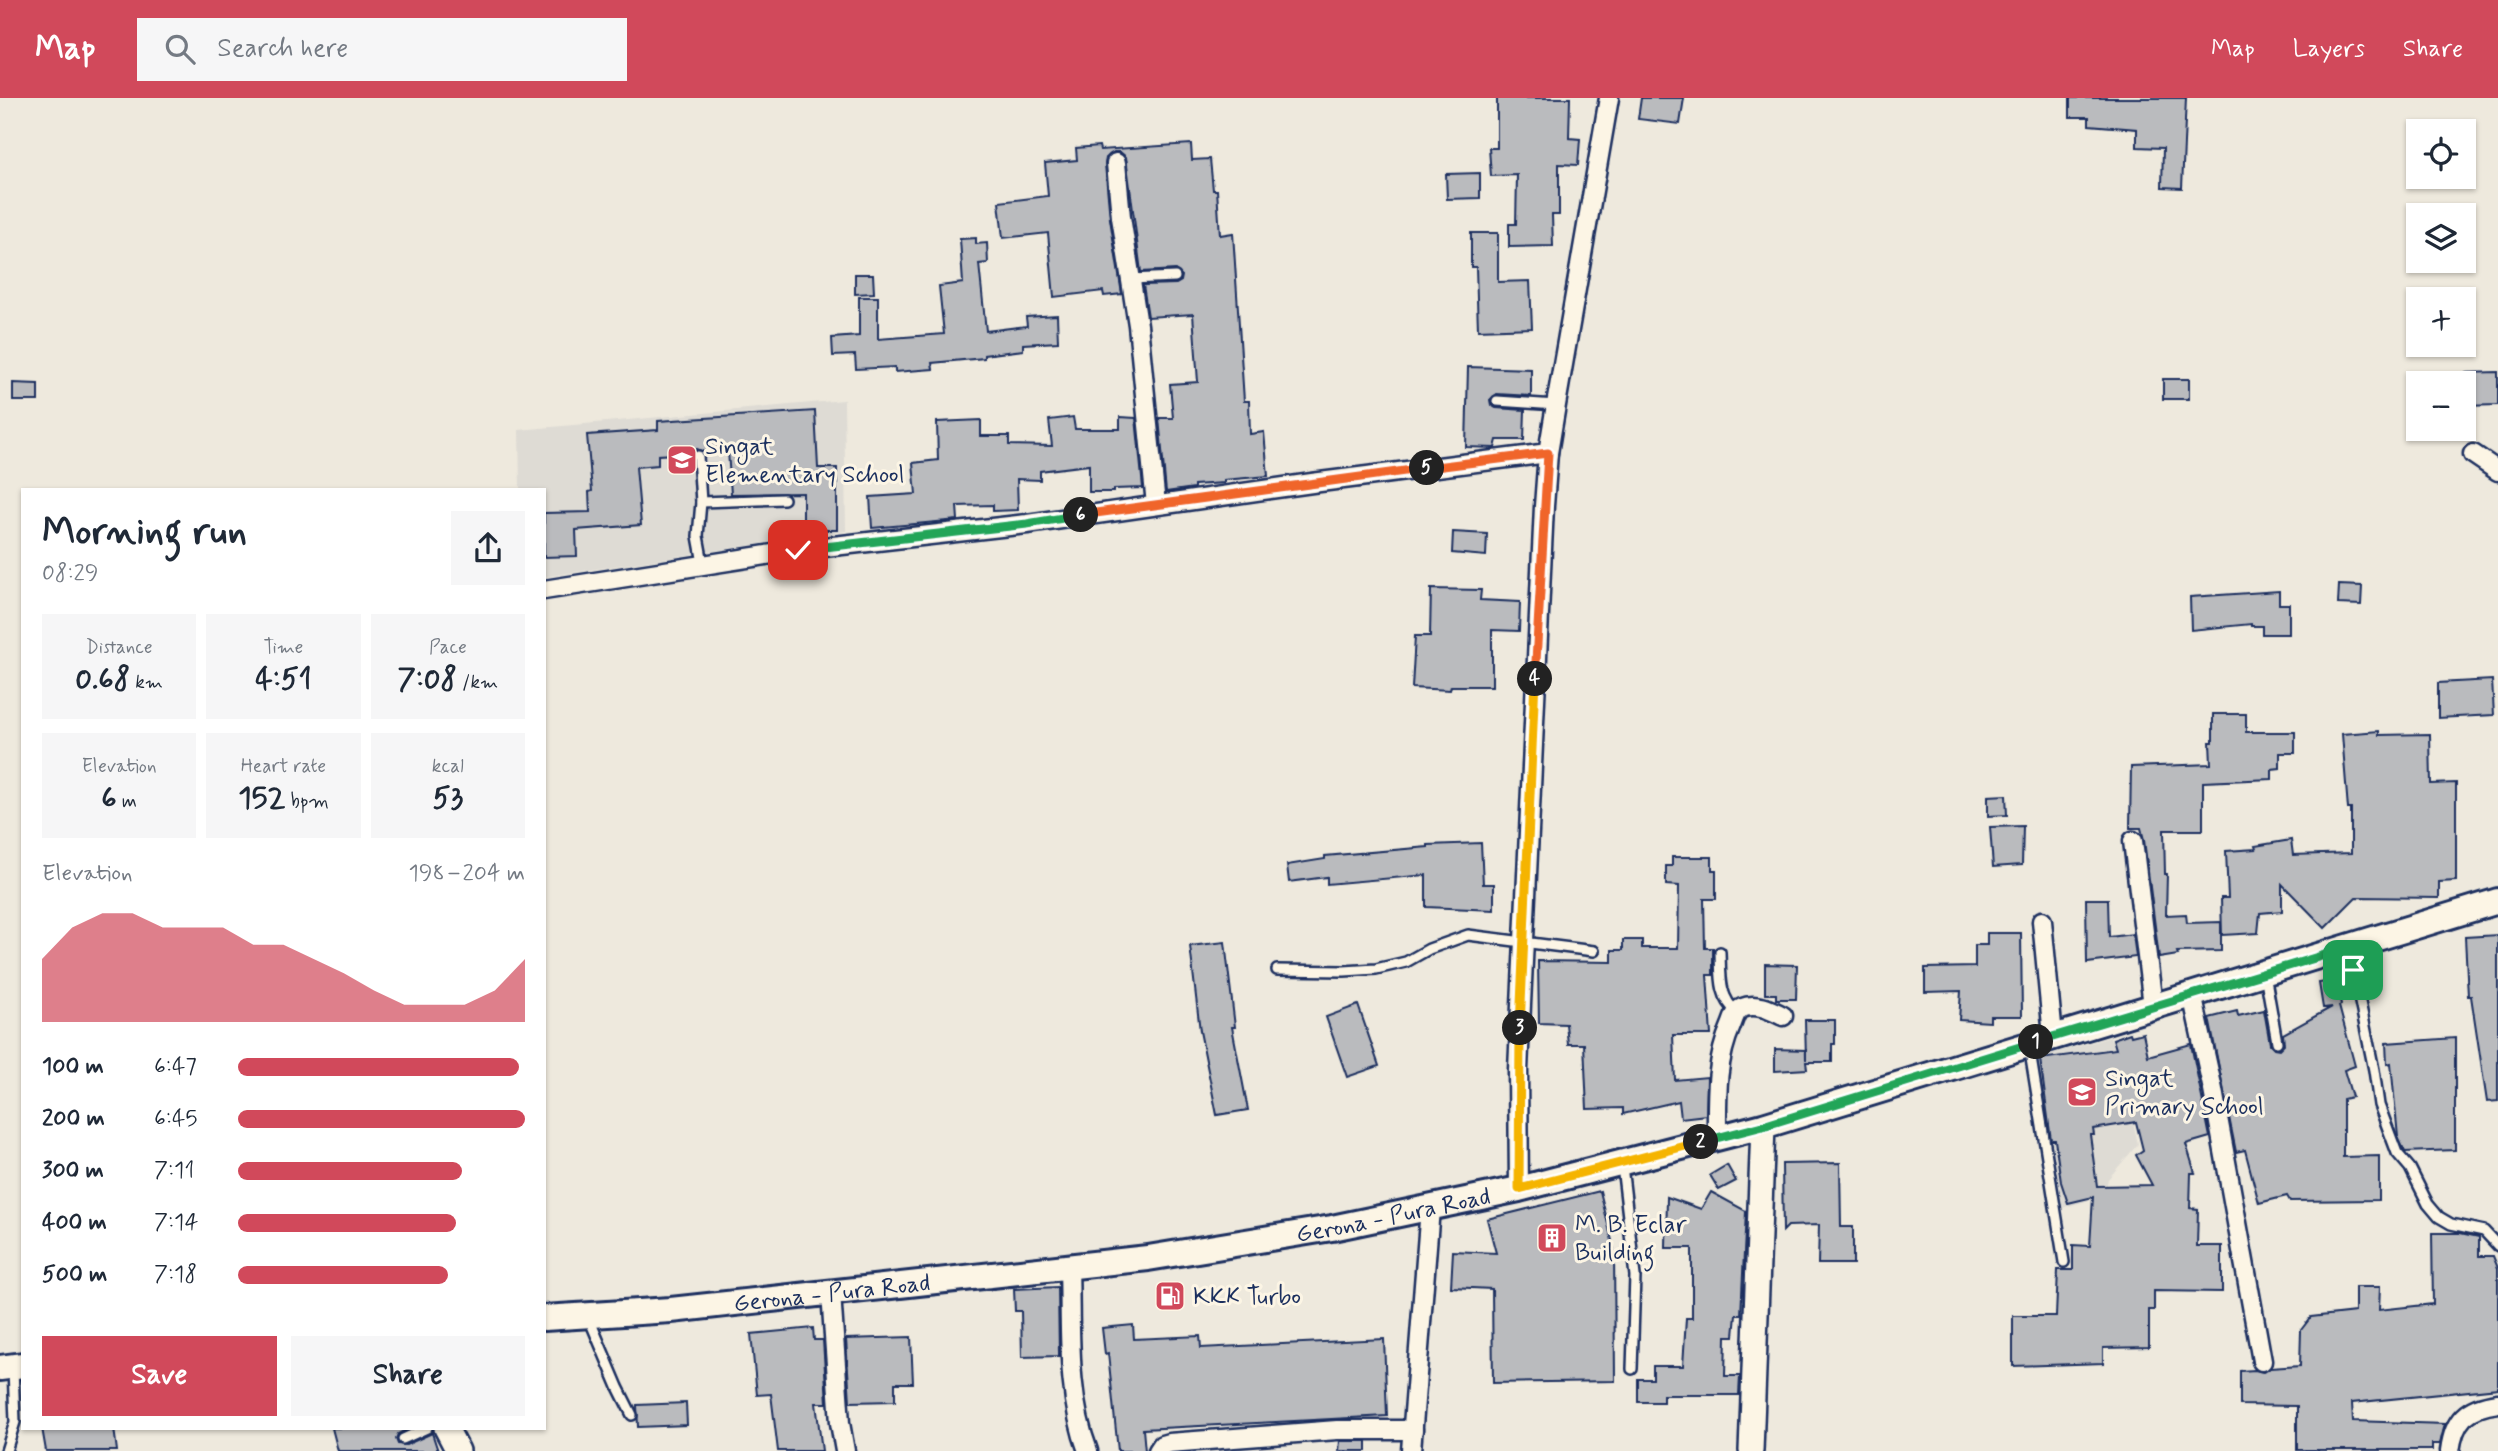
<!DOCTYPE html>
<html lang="en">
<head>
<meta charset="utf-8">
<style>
	:root { --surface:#fff; --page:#f6f6f7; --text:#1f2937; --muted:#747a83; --accent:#d1495b }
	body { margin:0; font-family:Mynerve,sans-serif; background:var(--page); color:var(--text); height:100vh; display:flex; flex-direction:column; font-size:26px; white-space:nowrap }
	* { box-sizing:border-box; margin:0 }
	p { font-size:23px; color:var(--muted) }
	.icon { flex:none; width:38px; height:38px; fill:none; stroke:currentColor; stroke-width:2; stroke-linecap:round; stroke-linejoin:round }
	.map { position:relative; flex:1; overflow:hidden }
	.details { position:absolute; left:21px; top:390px; width:525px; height:942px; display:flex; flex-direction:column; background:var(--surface); border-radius:0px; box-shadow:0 2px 5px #0004 }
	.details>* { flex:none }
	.controls { position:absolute; left:2406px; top:21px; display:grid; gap:14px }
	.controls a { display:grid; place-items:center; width:70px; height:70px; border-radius:0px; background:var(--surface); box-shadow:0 2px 5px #0004; font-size:35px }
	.pin { position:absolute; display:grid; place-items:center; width:60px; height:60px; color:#fff; margin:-30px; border-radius:14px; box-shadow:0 4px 10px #0006 }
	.km { position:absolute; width:35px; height:35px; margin:-18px; border-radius:50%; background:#222; color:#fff; font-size:19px; line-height:35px; text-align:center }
	.round { display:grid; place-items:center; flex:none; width:74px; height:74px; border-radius:0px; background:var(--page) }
	.summary { display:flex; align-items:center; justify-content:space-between; height:119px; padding:0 21px }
	h1 { font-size:38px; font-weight:700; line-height:52px }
	.stats { display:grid; grid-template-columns:repeat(3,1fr); gap:10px; height:119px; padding:7px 21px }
	.stats div { display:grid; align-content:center; border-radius:0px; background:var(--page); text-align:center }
	.stats b { font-size:30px; font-weight:700 }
	.stats small { font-size:19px; font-weight:400 }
	.stats p { font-size:19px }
	.chart { height:196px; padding:14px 21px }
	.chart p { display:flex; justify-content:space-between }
	.chart svg { width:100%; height:126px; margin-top:7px; fill:var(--accent); opacity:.7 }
	.action { display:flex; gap:14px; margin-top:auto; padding:14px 21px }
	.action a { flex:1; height:80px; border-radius:0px; background:var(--accent); color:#fff; font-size:28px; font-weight:700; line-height:80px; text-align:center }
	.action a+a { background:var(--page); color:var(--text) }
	ul { padding:0 21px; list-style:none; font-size:23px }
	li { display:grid; grid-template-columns:112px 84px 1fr; align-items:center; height:52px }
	li i { height:18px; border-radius:9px; background:var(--accent) }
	header { display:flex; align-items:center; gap:42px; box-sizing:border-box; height:98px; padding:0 35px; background:var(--accent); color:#fff }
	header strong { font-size:33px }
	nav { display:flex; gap:38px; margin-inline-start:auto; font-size:24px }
	.search { width:490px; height:63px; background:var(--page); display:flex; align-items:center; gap:18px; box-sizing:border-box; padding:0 24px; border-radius:0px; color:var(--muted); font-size:26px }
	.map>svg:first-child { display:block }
</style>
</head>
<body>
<header>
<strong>Map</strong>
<div class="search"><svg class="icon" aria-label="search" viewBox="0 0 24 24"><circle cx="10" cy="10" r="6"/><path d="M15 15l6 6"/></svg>Search here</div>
<nav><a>Map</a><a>Layers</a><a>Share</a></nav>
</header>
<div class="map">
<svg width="2498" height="1353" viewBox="0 0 2498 1353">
	<rect width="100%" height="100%" fill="#eee9dd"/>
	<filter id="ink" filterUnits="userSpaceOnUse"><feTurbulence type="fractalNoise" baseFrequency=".0143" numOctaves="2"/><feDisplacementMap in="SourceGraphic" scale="14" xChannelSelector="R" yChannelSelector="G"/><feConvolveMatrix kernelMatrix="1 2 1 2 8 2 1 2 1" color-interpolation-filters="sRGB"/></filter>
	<g filter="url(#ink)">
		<g fill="#dedbd4">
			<path d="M844,302l2,131 -302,46v-87h-24l-1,-60z"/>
			<path d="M2110,939l7,14 21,93 -30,35 -4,17 -42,12 -18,-84 -10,-65z"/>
		</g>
		<g fill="#babbbe" stroke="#1b2f5e" stroke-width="2" fill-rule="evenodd">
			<path d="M1497,0h73l-1,40 11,1 -2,26 -19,-1v51h-7l1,31 -44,1v-23h7l1,-49 -26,1 -2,-28h8z"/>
			<path d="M1641,0h43l-4,26 -42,-5z"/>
			<path d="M2070,0h116l-4,90 -20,-1 1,-39 -26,-1v-18l-48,-4v-8h-19z"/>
			<path d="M1191,46l1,16 18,-1 3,31h4l3,45 13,-2 11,168h5l1,33 14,-2 4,44 -44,4v3l-30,2v3l-28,4 -7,-74h14l-3,-34 28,-2 -5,-68 -45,3 -5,-32 33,-1 5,-3 1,-5 -7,-6 -34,2 -15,-115 -6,-5h-6l-8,6 -1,6 5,55 12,75 -18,2 -1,-5 -49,6 -6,-64 -45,5 -4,-36 49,-6 -3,-33 32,-3 -1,-12 23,-2 1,4z"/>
			<path d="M1480,75v25l-33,1 -1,-25z"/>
			<path d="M1471,135h27v49l32,-1 2,47 -54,2 -2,-63h-5z"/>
			<path d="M976,140v6l11,-1 1,20 -9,1 7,67 41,-5 -1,-9 31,-2 1,27 -35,2v6l-39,5v3l-52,5 1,6 -38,3v-5l-39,2 -1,-14 -22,1 -1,-18 27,-2v-39h19v42l66,-5 -5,-48 24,-3 -3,-44z"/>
			<path d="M855,176h18l1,19 -19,1z"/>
			<path d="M1468,269l63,2v27l-34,-2 -7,6 1,5 5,3 29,2 -1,30h-27l-2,8 -29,-1z"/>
			<path d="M2498,274v33l-34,1v-33z"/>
			<rect x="2163" y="281" width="26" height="20"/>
			<path d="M13,285l25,1v17h-25z"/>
			<path d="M815,313l3,57h19v62h-34v-37l-72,1 -3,-43 -24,1 -7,-3 -5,4 -34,2v10l-22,2 5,58 -65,5 1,26 -33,1v-44l46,-1 -1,-20 3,-1 -5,-56 71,-5v-9z"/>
			<path d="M1073,319l2,12h45v-12l16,1 7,70 -29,1v3h-25v-27l-49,6v9l-23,-1 1,31 -25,1v-6l-36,1 1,14 -86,8 -2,-31 46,-3 -3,-31 25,-3 -1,-38 44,-2v16h28v9l43,1 -3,-26z"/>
			<path d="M1453,434l34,2 -1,22 -34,-3z"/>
			<path d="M2339,487l23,1 -1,19 -23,-1z"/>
			<path d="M1431,491l50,1 -1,10 40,2 -1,29 -27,-1v56h-41l-1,4 -38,-2 3,-52h15z"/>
			<path d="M2279,493v13h10v30h-27v-8h-11v-2l-60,6 -1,-33z"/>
			<path d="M2492,582l2,35 -56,3v-35z"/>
			<path d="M2213,616h33v18h49v21h-15v15l-8,1v10l-69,3v48h-39l1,44h2l-1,41 20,-1 1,9 34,-1v29l-44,1 1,3 -19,3 -15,-118 -3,-12h-11l1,-61 80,-3 -1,-22h3z"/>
			<path d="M2379,633v4l51,-1 1,50 25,-1v98l-17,1v16l-83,-1 -31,31 -43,-44v27l-22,2 -2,20 -36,2 -1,-37h7l-2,-47 30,-2 -1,-3 36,-6 2,15 58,-2v-44h-3l-6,-75z"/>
			<path d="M2006,697l1,20 -19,1v-20z"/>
			<path d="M2023,728l-1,39 -29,2 -3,-40z"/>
			<path d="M1481,745l2,41h11v26l-68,-3v-32l-99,9v-7l-38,5 -2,-17 38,-6v-3l103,-9v-2z"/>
			<path d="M1672,759h40v13h4v29h-12l1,49h8v27h-6l4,60h-38l2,45 32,-3 -1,38 -25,3 -2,-17 -56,13v-6l-36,1 -3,-65h-16l-2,-20 -27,-1 -1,-62 74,1v-12h11v-10h19v8h36l1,-62 -13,-1v-19h6z"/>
			<path d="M2086,801h22l1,38 24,-3 3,23 -49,6z"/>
			<path d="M1987,835h34l1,83h-32v6l-31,-2 2,-29 -36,1v-24l50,-1v-22h12z"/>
			<path d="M2498,837v166l-11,1 -16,-106h-3l-3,-59z"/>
			<path d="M1225,844l10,85h-3l16,83 -31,5 -17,-84 -10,-85z"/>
			<path d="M1765,866l32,1 -1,34h-20v-5h-11z"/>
			<path d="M2337,882l4,25 -2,1 16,60 -11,4 8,27 -9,2v58l36,-1v44l-89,1 -3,-5 -28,7 -14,-53 -9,2 -27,-134 28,-7 1,5 26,-6 6,34 4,4 5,1 5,-5 -1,-10 49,-27 -9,1 -4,-25z"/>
			<path d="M1358,907l21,61 -32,11 -21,-60z"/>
			<path d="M1805,922h30v24h-3v18h-26l1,7 -32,2v-22l31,1v10z"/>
			<path d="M2130,935l1,3 12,-3 5,23 43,-12 19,93 -24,7 9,29h-4l-1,35 8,1 -1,37h25v46l-68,-1v19h-5v37l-46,1v15l-90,3v-50h43l2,-46h15v-25l17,1 3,-49 -25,6 -7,-21 -6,-42h-4l-11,-81 76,-10 -3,-10zM2136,1024l7,28 -7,5 16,30 -55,1 -7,-51h4l-1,-6z"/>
			<path d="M2455,940v112l-50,2 -7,-15 -7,-74 -4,1 -1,-21z"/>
			<path d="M1840,1065l1,64h12v37h-35l1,-39 -31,1 -5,5 -1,-67z"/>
			<path d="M1727,1067l9,16 -17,9 -9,-15z"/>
			<path d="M1600,1093l14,58 1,132 -122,2 -1,-94 -41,-2 2,-36 43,2 -9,-34z"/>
			<path d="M1711,1094l35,19 -5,104h-5l-2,21h-8l-1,40h15l-1,19h-76v7h-25v-23h15v-13h30l3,-48h6v-70h-26l1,-51 34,12z"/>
			<path d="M2432,1135h28l19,4v19h14l5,12v120l-146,15 1,18 92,3 -5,20h-8v6h-135v-44l-57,-1v-34l15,-1 8,2 7,-4 30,-2 1,-36 10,-13 44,-5v-25h25l-1,23 54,-6z"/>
			<path d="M1058,1189l1,69 -37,1 -1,-46h-6l-1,-22z"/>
			<path d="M1133,1227l1,14 66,-3 1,12 183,-9 3,77 -244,13 2,22h-27l-10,-98 -3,1 -3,-26z"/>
			<path d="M813,1230l1,12h9l4,63h-11l6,48h-44l-7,-57 -14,1 -6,-61z"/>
			<path d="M911,1239l2,46h-18v18l-45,1 -4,-63z"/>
			<path d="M686,1305l1,22 -49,2 -1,-22z"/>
			<path d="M42,1330h72l3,23h-71z"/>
			<path d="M332,1330h78l-12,6 -2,5 2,5 8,1 26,-12 6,18h-100z"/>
			<path d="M1340,1343h27v10h-28z"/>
		</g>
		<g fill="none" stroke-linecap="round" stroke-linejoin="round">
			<g stroke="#1b2f5e" stroke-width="14">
				<g id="service">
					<path d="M1131,181l44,-2"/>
					<path d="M1497,303l59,4"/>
					<path d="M698,358l3,46 -3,34 5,27"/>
					<path d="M701,404l83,-3"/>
					<path d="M2349,851l25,121 5,35 18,48 13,15 18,36 11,13 12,7 33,7 14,15"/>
					<path d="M1720,854c1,22 -2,45 17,60"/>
					<path d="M1277,872l67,1 32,-2 30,-7 23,-13 39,-14 126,16"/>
					<path d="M2265,876l12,68"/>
					<path d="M2029,948l35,216"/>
					<path d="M1622,1068l13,110 -3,93"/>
					<path d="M588,1218l30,71 14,28"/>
					<path d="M403,1341l24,-11"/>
					<path d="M6,1353l9,-29 -2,-55"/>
				</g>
			</g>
			<g stroke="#1b2f5e" stroke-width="23">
				<g id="minor">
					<path d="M1116,65l5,54 17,108 18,180"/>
					<path d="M2473,356l25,17"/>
					<path d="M544,492l254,-40 229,-26 285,-41 236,-30"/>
					<path d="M2133,743l20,165"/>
					<path d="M2042,823l11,115"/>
					<path d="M2192,896l21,96 49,271"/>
					<path d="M1717,1040c0,-39 -2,-76 14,-112 3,-7 4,-15 11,-18 14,-6 29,2 41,8"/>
					<path d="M1519,1091l-1,-119 26,-564 4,-53 8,-48 53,-307"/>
					<path d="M1069,1169c2,60 -3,127 19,184"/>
					<path d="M831,1195l9,130 5,28"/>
					<path d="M1158,1353l4,-6 7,-2 168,-13h76"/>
					<path d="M1411,1353l19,-243"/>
					<path d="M2450,1353c4,-31 16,-44 48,-48"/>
				</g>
			</g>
			<g stroke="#1b2f5e" stroke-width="28">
				<g id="tertiary">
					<path d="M446,1330l12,23"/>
					<path d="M1751,1353l12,-325"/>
				</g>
			</g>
			<g stroke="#1b2f5e" stroke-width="30">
				<g id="secondary">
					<path id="s1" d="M544,1220l127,-8 477,-52 184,-30 187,-39 244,-63 735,-225"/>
					<path d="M0,1270l23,-3"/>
				</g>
			</g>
			<use href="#service" stroke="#fcf5e5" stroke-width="9"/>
			<use href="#minor" stroke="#fcf5e5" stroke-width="18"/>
			<use href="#tertiary" stroke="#fcf5e5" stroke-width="23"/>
			<use href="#secondary" stroke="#fcf5e5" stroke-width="24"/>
		</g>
	</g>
	<g fill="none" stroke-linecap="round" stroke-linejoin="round" filter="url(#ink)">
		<g stroke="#fff" stroke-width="14">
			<path id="split-1" d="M2036,944l312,-94 5,22"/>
		</g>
		<g stroke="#fff" stroke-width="14">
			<path id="split-2" d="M1701,1044l62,-16 273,-84"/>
		</g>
		<g stroke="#fff" stroke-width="14">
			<path id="split-3" d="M1520,930l-1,161 182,-47"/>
		</g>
		<g stroke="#fff" stroke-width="14">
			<path id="split-4" d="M1520,930l15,-349"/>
		</g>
		<g stroke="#fff" stroke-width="14">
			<path id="split-5" d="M1427,370l121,-15 -13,226"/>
		</g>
		<g stroke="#fff" stroke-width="14">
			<path id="split-6" d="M1081,417l346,-47"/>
		</g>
		<g stroke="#fff" stroke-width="14">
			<path id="split-7" d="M798,452l229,-26 54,-9"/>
		</g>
		<use href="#split-1" stroke="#22a559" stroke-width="9"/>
		<use href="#split-2" stroke="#22a559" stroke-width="9"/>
		<use href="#split-3" stroke="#f5b400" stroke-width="9"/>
		<use href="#split-4" stroke="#f5b400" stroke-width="9"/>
		<use href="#split-5" stroke="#f0652b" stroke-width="9"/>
		<use href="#split-6" stroke="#f0652b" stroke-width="9"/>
		<use href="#split-7" stroke="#22a559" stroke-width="9"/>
	</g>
	<defs>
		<g id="school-square" transform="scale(1.575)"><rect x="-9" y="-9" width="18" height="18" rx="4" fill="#d1495b" stroke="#fcf5e5"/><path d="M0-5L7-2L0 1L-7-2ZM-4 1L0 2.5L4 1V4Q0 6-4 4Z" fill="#fff"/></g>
		<g id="building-square" transform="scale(1.575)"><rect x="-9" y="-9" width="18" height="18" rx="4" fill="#d1495b" stroke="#fcf5e5"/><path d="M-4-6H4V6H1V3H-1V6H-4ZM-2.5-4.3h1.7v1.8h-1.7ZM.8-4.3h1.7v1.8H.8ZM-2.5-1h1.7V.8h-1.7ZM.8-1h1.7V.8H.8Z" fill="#fff"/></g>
		<g id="fuel-square" transform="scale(1.575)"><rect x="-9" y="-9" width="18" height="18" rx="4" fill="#d1495b" stroke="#fcf5e5"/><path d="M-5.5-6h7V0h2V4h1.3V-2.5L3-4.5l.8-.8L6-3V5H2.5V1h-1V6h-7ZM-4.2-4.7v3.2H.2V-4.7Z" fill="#fff"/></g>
	</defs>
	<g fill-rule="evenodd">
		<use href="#school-square" x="682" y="362"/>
		<use href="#school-square" x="2082" y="994"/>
		<use href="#building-square" x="1552" y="1140"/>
		<use href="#fuel-square" x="1170" y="1198"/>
	</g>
	<g text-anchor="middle" stroke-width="6" stroke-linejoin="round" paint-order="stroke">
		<g font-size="24" fill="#1b2f5e" stroke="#fcf5e5" text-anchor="start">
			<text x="705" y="356">Singat<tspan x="705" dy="28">Elementary School</tspan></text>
			<text x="2105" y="988">Singat<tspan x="2105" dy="28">Primary School</tspan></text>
			<text x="1575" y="1134">M. B. Eclar<tspan x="1575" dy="28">Building</tspan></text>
			<text x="1193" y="1206">KKK Turbo</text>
		</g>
		<g font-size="24" fill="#1b2f5e" stroke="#fcf5e5">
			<text dy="8" stroke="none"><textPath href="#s1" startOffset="856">Gerona - Pura Road</textPath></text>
			<text dy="8" stroke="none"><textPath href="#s1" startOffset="289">Gerona - Pura Road</textPath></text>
		</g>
	</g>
</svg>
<div class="controls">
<a><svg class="icon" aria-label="locate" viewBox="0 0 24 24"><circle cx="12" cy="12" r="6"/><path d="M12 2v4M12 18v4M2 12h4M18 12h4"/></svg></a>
<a><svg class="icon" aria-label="layers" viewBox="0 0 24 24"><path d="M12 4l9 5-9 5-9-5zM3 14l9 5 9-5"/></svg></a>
<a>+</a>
<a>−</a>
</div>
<div class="pin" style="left:2353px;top:872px;background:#1e9e55"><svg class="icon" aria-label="arrive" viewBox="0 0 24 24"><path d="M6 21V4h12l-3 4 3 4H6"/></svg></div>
<div class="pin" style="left:798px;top:452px;background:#d93025"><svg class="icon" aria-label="check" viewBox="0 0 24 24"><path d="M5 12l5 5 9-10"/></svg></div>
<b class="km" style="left:2036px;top:944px">1</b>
<b class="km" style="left:1701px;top:1044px">2</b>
<b class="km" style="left:1520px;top:930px">3</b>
<b class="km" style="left:1535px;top:581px">4</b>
<b class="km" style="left:1427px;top:370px">5</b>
<b class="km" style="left:1081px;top:417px">6</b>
<section class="details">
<div class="summary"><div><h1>Morning run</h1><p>08:29</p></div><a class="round"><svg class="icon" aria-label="share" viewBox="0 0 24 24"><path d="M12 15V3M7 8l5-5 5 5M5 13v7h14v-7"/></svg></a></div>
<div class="stats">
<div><p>Distance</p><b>0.68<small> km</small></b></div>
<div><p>Time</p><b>4:51</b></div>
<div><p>Pace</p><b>7:08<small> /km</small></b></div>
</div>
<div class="stats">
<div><p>Elevation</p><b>6<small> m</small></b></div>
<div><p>Heart rate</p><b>152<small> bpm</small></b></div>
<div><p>kcal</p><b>53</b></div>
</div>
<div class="chart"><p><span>Elevation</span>198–204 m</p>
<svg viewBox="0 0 160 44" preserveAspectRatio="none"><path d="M0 44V22L10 11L20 6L30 6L40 11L50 11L60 11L70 17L80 17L90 22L100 27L110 33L120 38L130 38L140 38L150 33L160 22V44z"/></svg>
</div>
<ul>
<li><b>100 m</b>6:47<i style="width:98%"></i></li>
<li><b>200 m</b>6:45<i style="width:100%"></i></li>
<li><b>300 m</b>7:11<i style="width:78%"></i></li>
<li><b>400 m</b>7:14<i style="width:76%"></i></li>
<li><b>500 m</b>7:18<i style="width:73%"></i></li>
</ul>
<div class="action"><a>Save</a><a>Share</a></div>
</section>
</div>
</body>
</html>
